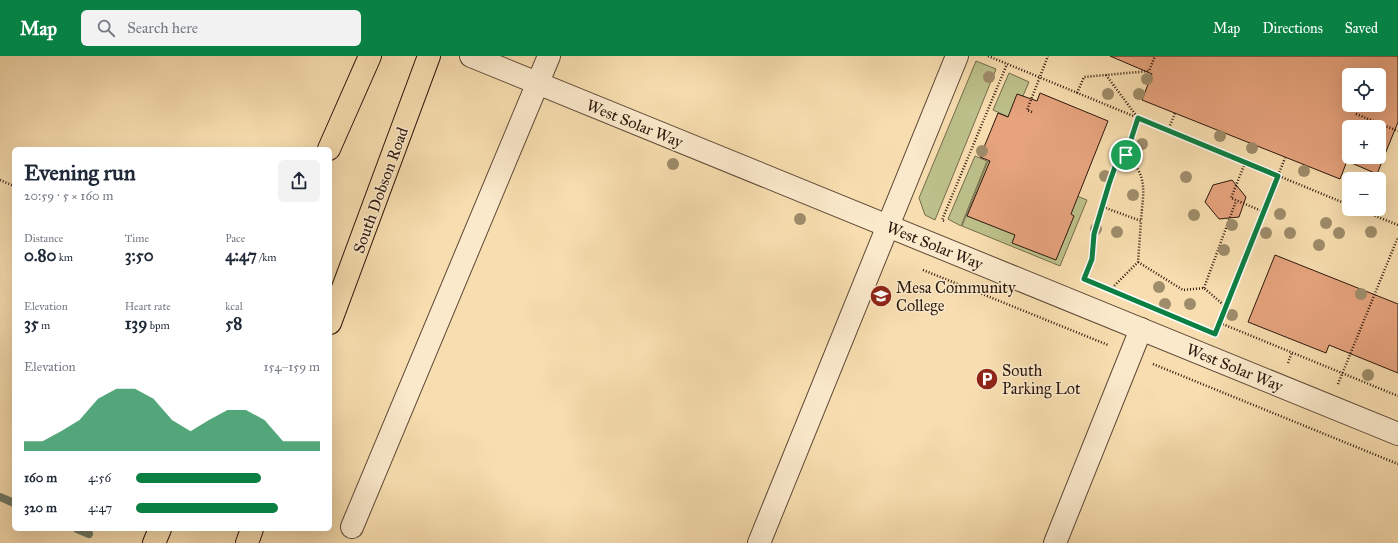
<!DOCTYPE html>
<html lang="en">
<head>
<meta charset="utf-8">
<style>
	:root { --surface:#fff; --page:#f2f2f3; --text:#1f2937; --muted:#747a83; --accent:#0b8043 }
	body { margin:0; font-family:"IM FELL Great Primer",serif; background:var(--page); color:var(--text); height:100vh; display:flex; flex-direction:column; font-size:15px; white-space:nowrap }
	* { box-sizing:border-box; margin:0 }
	p { font-size:13px; color:var(--muted) }
	.icon { flex:none; width:22px; height:22px; fill:none; stroke:currentColor; stroke-width:2; stroke-linecap:round; stroke-linejoin:round }
	.map { position:relative; flex:1; overflow:hidden }
	.sheet { position:absolute; left:12px; top:91px; width:320px; height:384px; display:flex; flex-direction:column; background:var(--surface); border-radius:6px; box-shadow:0 4px 16px #0002 }
	.sheet>* { flex:none }
	.buttons { position:absolute; left:1342px; top:12px; display:grid; gap:8px }
	.buttons a { display:grid; place-items:center; width:44px; height:44px; border-radius:6px; background:var(--surface); box-shadow:0 4px 16px #0002; font-size:20px }
	.pin { position:absolute; display:grid; place-items:center; width:34px; height:34px; color:#fff; margin:-17px; border:2px solid #fff; border-radius:50%; box-shadow:0 1px 4px #0007 }
	.round { display:grid; place-items:center; flex:none; width:42px; height:42px; border-radius:6px; background:var(--page) }
	.summary { display:flex; align-items:center; justify-content:space-between; height:68px; padding:0 12px }
	h1 { font-size:22px; font-weight:700; line-height:30px }
	.metrics { display:grid; grid-template-columns:repeat(3,1fr); gap:6px; height:68px; padding:4px 12px }
	.metrics div { display:grid; align-content:center }
	.metrics b { font-size:17px; font-weight:700 }
	.metrics small { font-size:11px; font-weight:400 }
	.metrics p { font-size:11px }
	.chart { height:112px; padding:8px 12px }
	.chart p { display:flex; justify-content:space-between }
	.chart svg { width:100%; height:72px; margin-top:4px; fill:var(--accent); opacity:.7 }
	ul { padding:0 12px; list-style:none; font-size:13px }
	li { display:grid; grid-template-columns:64px 48px 1fr; align-items:center; height:30px }
	li i { height:10px; border-radius:5px; background:var(--accent) }
	header { display:flex; align-items:center; gap:24px; box-sizing:border-box; height:56px; padding:0 20px; background:var(--accent); color:#fff }
	header strong { font-size:19px }
	nav { display:flex; gap:22px; margin-inline-start:auto; font-size:14px }
	.search { width:280px; height:36px; background:var(--page); display:flex; align-items:center; gap:10px; box-sizing:border-box; padding:0 14px; border-radius:6px; color:var(--muted); font-size:15px }
	.map>svg:first-child { display:block }
</style>
</head>
<body>
<header>
<strong>Map</strong>
<div class="search"><svg class="icon" aria-label="search" viewBox="0 0 24 24"><circle cx="10" cy="10" r="6"/><path d="M15 15l6 6"/></svg>Search here</div>
<nav><a>Map</a><a>Directions</a><a>Saved</a></nav>
</header>
<div class="map">
<svg width="1398" height="487" viewBox="0 0 1398 487">
	<rect width="100%" height="100%" fill="#f7ddaf"/>
	<filter id="stains"><feTurbulence type="fractalNoise" baseFrequency=".005" numOctaves="4"/><feColorMatrix values="0 0 0 0 .2 0 0 0 0 .09 0 0 0 0 .02 0 0 0 .5 -.17"/></filter>
	<radialGradient id="worn" r=".72"><stop offset=".6" stop-color="#630" stop-opacity="0"/><stop offset="1" stop-color="#630" stop-opacity=".3"/></radialGradient>
	<g fill="#bdc08a" stroke="#746c4b">
		<path d="M976,5l20,8 -61,151 -10,-5 -6,-17z"/>
		<path d="M1009,17l20,9 -16,37 -20,-9z"/>
		<path d="M975,100l12,5 -26,65 -13,-7z"/>
		<path d="M988,105l99,39 -27,66 -98,-40z"/>
	</g>
	<g fill="none" stroke-linecap="round" stroke-linejoin="round">
		<g stroke="#707b68" stroke-width="8">
			<path d="M0,441l14,6"/>
			<path d="M77,473l12,5"/>
		</g>
	</g>
	<g fill="#e6a37d" stroke="#2a170c" fill-rule="evenodd">
		<path d="M1110,0h288v66l-21,52 -30,-13 -7,18 -198,-79 10,-26zM1349,19h30v30h-30zM1349,71h30v30h-30z"/>
		<path d="M1040,37l68,28 -37,93 3,2 -18,44 -44,-17 3,-8 -48,-19 23,-55 -10,-4 18,-44 10,4 9,-23 20,7z"/>
		<path d="M1232,124l14,17 -7,20 -20,2 -14,-17 8,-17z"/>
		<path d="M1275,199l123,49v69l-69,-28 -3,8 -78,-31z"/>
	</g>
	<g fill="none" stroke-linecap="round" stroke-linejoin="round">
		<g stroke="#5d4835" stroke-width="24">
			<g id="minor">
				<path d="M471,0l927,378"/>
				<path d="M352,471l197,-471"/>
				<path d="M759,487l198,-487"/>
				<path d="M1055,487l86,-214"/>
			</g>
		</g>
		<g stroke="#2a170c" stroke-width="24">
			<g id="major">
				<path d="M329,93l41,-93"/>
				<path d="M330,267l99,-267"/>
				<path d="M154,487l6,-14"/>
				<path d="M247,487l5,-14"/>
			</g>
		</g>
		<g stroke="#2a170c" stroke-width="2.5" stroke-dasharray="1 2" stroke-linecap="butt">
			<path d="M988,0l361,149"/>
			<path d="M1077,37l7,-16 65,-6 6,-15"/>
			<path d="M1032,56l-5,-2 21,-54"/>
			<path d="M1356,58l42,17"/>
			<path d="M1168,75l7,-18"/>
			<path d="M1245,107l-14,35 33,14"/>
			<path d="M0,124l14,6"/>
			<path d="M1103,151l38,14c2,-29 8,-45 -15,-66"/>
			<path d="M1358,153l40,16"/>
			<path d="M944,165l-2,-1 65,-156"/>
			<path d="M1138,206l45,28 21,-2 22,19"/>
			<path d="M923,214l185,75"/>
			<path d="M1084,223l8,-20 2,-25 15,-50 7,-20 10,-9 12,-37 -32,-43"/>
			<path d="M1204,232l32,-87"/>
			<path d="M1110,234l28,-28 3,-41"/>
			<path d="M1220,267l178,73"/>
			<path d="M1215,278l70,-176"/>
			<path d="M1288,307l4,-11"/>
			<path d="M1153,308l245,100"/>
			<path d="M1338,328l60,-147"/>
		</g>
		<use href="#minor" stroke="#fae9cb" stroke-width="22"/>
		<use href="#major" stroke="#f7ddaf" stroke-width="22"/>
	</g>
	<g fill="#9e8c6a">
		<circle cx="989" cy="21" r="6"/>
		<circle cx="1147" cy="23" r="6"/>
		<circle cx="1108" cy="38" r="6"/>
		<circle cx="1139" cy="38" r="6"/>
		<circle cx="1220" cy="80" r="6"/>
		<circle cx="1142" cy="88" r="6"/>
		<circle cx="1252" cy="92" r="6"/>
		<circle cx="982" cy="95" r="6"/>
		<circle cx="673" cy="108" r="6"/>
		<circle cx="1304" cy="115" r="6"/>
		<circle cx="1105" cy="120" r="6"/>
		<circle cx="1186" cy="121" r="6"/>
		<circle cx="1133" cy="139" r="6"/>
		<circle cx="1280" cy="158" r="6"/>
		<circle cx="1194" cy="159" r="6"/>
		<circle cx="800" cy="163" r="6"/>
		<circle cx="1326" cy="167" r="6"/>
		<circle cx="1232" cy="169" r="6"/>
		<circle cx="1096" cy="173" r="6"/>
		<circle cx="1117" cy="176" r="6"/>
		<circle cx="1371" cy="176" r="6"/>
		<circle cx="1266" cy="177" r="6"/>
		<circle cx="1290" cy="177" r="6"/>
		<circle cx="1339" cy="177" r="6"/>
		<circle cx="1319" cy="189" r="6"/>
		<circle cx="1224" cy="194" r="6"/>
		<circle cx="1159" cy="231" r="6"/>
		<circle cx="1361" cy="238" r="6"/>
		<circle cx="1165" cy="248" r="6"/>
		<circle cx="1190" cy="248" r="6"/>
		<circle cx="1232" cy="259" r="6"/>
		<circle cx="1368" cy="319" r="6"/>
	</g>
	<g fill="none" stroke-linecap="round" stroke-linejoin="round">
		<g stroke="#fff" stroke-width="8">
			<path id="route" d="M1138,62l140,58 -63,158 -131,-55 8,-20 2,-25 15,-50 7,-20 10,-9z"/>
		</g>
		<use href="#route" stroke="#0b8043" stroke-width="5"/>
	</g>
	<defs>
		<g id="university-disc" transform="scale(1.15)"><circle r="9.5" fill="#8f2418" stroke="#fae9cb"/><path d="M0-5L7-2L0 1L-7-2ZM-4 1L0 2.5L4 1V4Q0 6-4 4Z" fill="#fff"/></g>
		<g id="parking-disc" transform="scale(1.15)"><circle r="9.5" fill="#8f2418" stroke="#fae9cb"/><path d="M-3.5-5.5H1a3.5 3.5 0 0 1 0 7H-1V5.5H-3.5ZM-1-3.4V-.6H.8a1.4 1.4 0 0 0 0-2.8Z" fill="#fff"/></g>
	</defs>
	<g fill-rule="evenodd">
		<use href="#university-disc" x="881" y="240"/>
		<use href="#parking-disc" x="987" y="323"/>
	</g>
	<g text-anchor="middle" stroke-width="3" stroke-linejoin="round" paint-order="stroke">
		<g font-size="16" fill="#2a170c" stroke="#fae9cb">
			<text transform="translate(635 67) rotate(22)" y="6">West Solar Way</text>
			<text transform="translate(380 134) rotate(-70)" y="6">South Dobson Road</text>
			<text transform="translate(935 189) rotate(22)" y="6">West Solar Way</text>
			<text transform="translate(1235 311) rotate(22)" y="6">West Solar Way</text>
		</g>
		<g font-size="16" fill="#2a170c" stroke="#fae9cb" text-anchor="start">
			<text x="896" y="237">Mesa Community<tspan x="896" dy="18">College</tspan></text>
			<text x="1002" y="320">South<tspan x="1002" dy="18">Parking Lot</tspan></text>
		</g>
	</g>
	<rect width="100%" height="100%" filter="url(#stains)"/>
	<rect width="100%" height="100%" fill="url(#worn)"/>
</svg>
<div class="buttons">
<a><svg class="icon" aria-label="locate" viewBox="0 0 24 24"><circle cx="12" cy="12" r="6"/><path d="M12 2v4M12 18v4M2 12h4M18 12h4"/></svg></a>
<a>+</a>
<a>−</a>
</div>
<div class="pin" style="left:1126px;top:99px;background:#1e9e55"><svg class="icon" aria-label="arrive" viewBox="0 0 24 24"><path d="M6 21V4h12l-3 4 3 4H6"/></svg></div>
<section class="sheet">
<div class="summary"><div><h1>Evening run</h1><p>20:59 · 5 × 160 m</p></div><a class="round"><svg class="icon" aria-label="share" viewBox="0 0 24 24"><path d="M12 15V3M7 8l5-5 5 5M5 13v7h14v-7"/></svg></a></div>
<div class="metrics">
<div><p>Distance</p><b>0.80<small> km</small></b></div>
<div><p>Time</p><b>3:50</b></div>
<div><p>Pace</p><b>4:47<small> /km</small></b></div>
</div>
<div class="metrics">
<div><p>Elevation</p><b>35<small> m</small></b></div>
<div><p>Heart rate</p><b>139<small> bpm</small></b></div>
<div><p>kcal</p><b>58</b></div>
</div>
<div class="chart"><p><span>Elevation</span>154–159 m</p>
<svg viewBox="0 0 160 44" preserveAspectRatio="none"><path d="M0 44V38L10 38L20 32L30 25L40 12L50 6L60 6L70 12L80 25L90 32L100 25L110 19L120 19L130 25L140 38L150 38L160 38V44z"/></svg>
</div>
<ul>
<li><b>160 m</b>4:56<i style="width:68%"></i></li>
<li><b>320 m</b>4:47<i style="width:77%"></i></li>
</ul>
</section>
</div>
</body>
</html>
